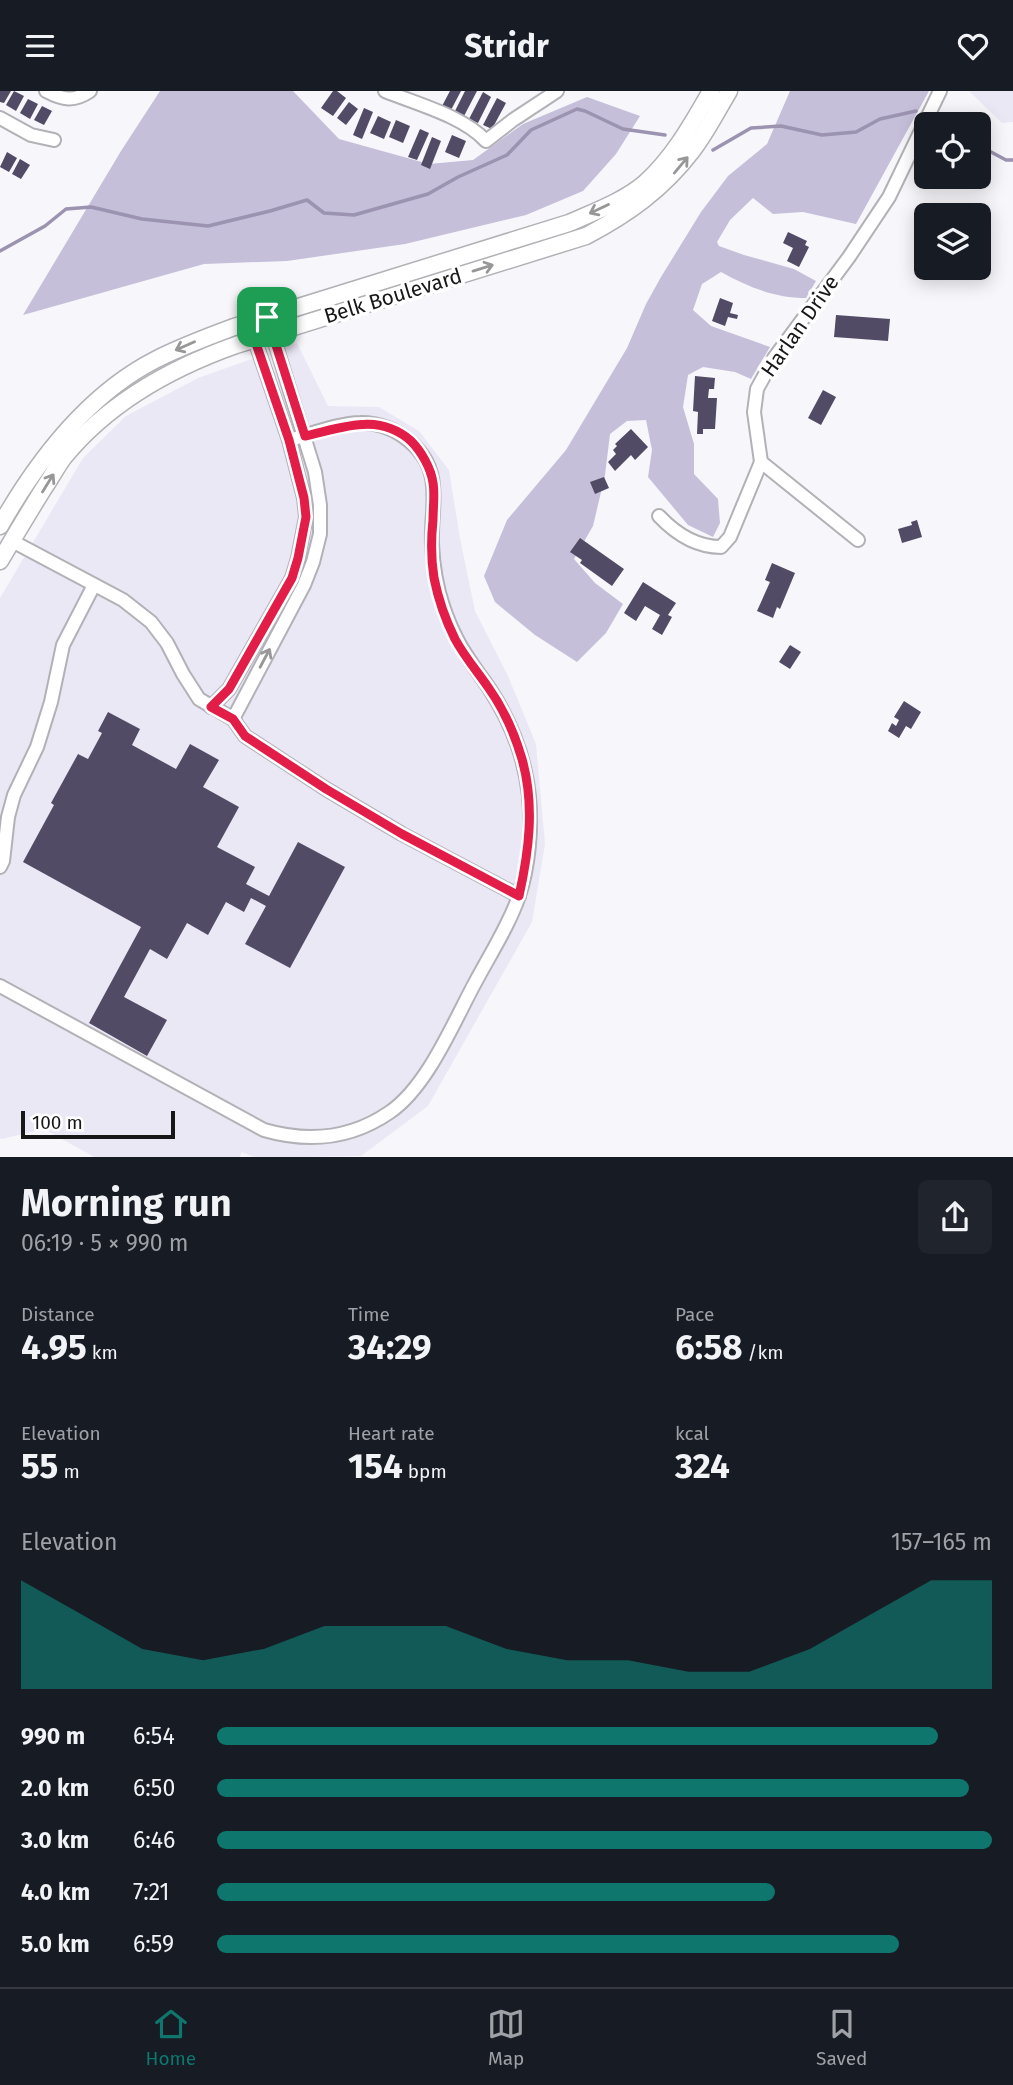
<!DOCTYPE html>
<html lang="en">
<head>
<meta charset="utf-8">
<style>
	:root { --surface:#171b24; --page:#20242c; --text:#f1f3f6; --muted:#9ea1a6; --line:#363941; --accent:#0f766e }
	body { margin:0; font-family:"Fira Sans",sans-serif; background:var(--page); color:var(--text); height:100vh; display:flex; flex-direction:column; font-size:26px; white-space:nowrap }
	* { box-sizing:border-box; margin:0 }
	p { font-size:23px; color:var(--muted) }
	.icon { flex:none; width:38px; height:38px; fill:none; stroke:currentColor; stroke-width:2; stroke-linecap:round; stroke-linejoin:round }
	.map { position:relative; height:1066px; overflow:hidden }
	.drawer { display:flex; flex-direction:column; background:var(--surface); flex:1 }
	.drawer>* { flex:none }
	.fabs { position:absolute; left:914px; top:21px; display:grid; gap:14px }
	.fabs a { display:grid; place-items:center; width:77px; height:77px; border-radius:10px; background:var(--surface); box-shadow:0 4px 18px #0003; font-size:35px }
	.scale { position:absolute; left:21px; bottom:18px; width:154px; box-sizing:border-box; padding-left:7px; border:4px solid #171718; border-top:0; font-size:19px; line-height:24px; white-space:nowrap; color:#171718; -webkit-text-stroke:5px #fff; paint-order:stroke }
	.pin { position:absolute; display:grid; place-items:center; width:60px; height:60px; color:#fff; margin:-30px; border-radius:14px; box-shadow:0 4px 10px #0006 }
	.round { display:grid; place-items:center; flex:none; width:74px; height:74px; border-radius:10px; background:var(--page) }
	.summary { display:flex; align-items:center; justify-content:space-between; height:119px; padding:0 21px }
	h1 { font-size:38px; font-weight:700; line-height:52px }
	.figures { display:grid; grid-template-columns:repeat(3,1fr); gap:10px; height:119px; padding:7px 21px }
	.figures div { display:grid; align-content:center }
	.figures b { font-size:35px; font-weight:700 }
	.figures small { font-size:19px; font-weight:400 }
	.figures p { font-size:19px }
	.chart { height:196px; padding:14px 21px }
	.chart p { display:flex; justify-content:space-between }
	.chart svg { width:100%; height:126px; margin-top:7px; fill:var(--accent); opacity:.7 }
	ul { padding:0 21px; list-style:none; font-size:23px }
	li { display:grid; grid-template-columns:112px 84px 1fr; align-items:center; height:52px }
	li i { height:18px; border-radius:9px; background:var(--accent) }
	header { display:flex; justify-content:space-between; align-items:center; height:91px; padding:0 21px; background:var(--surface); font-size:32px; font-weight:700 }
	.dock { display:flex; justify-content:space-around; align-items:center; height:98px; border-top:2px solid var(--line); background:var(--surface); font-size:19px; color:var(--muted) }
	.dock a { display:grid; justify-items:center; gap:4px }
	.dock .current { color:var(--accent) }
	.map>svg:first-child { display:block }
</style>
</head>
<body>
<header><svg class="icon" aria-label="menu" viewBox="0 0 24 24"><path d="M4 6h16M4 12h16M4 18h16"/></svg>Stridr<svg class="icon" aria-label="heart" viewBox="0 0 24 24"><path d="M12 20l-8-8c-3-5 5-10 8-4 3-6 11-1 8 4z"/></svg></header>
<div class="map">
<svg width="1013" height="1067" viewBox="0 0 1013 1067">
	<rect width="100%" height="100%" fill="#f7f6fb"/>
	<g fill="#ebe8f5">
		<path d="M969,0h44v31l-11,1z"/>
		<path d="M297,252l31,63 51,1 40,24 30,39 11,68 15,73 33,65 28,68 9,100 -13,78 -104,184 -67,50 -105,2 -14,-6 -3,6h-143l-52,-29 -42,10 -2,-1v-540l83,-140 43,-42 72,-38z"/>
	</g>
	<g fill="#c5bfd9">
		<path d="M160,0h133l46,48 90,25 44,-4 50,-36 64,-27 53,19 -24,38 -33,37 -57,24 -121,29 -118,17 -83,3 -181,51 98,-164z"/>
		<path d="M790,0h139l-73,133 -53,-12 -30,2 -20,-16 -23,22 -13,22 2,4 25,9 50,14 22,12 -10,17c-31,0 -58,-11 -85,-26l-19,12 -9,26 18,16 59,21 -19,32 -16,-7 -32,-5 -15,8 -5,32 11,37v30l24,25 2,24 -7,14 -25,-12 -40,-48 4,-27 -6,-30 -19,1 -17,13 -5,41 -12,51 -19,33 21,24 28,21 -17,29 -29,29 -42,-27 -40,-33 -11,-26 23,-56 59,-70 61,-102 19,-44 15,-27 40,-65 27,-36 39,-32z"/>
	</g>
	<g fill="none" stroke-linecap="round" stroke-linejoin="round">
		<g stroke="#9b93b0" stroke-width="3.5">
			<path d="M935,29l7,4"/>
			<path d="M978,54l28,15h7"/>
			<path d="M713,59l38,-22 30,-2 41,9 34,-3 24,-13 36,-8"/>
			<path d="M0,160l45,-25 21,-17 25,-2 51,12 66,7 62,-15 37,-11 17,13 30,2 74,-21 30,-17 49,-22 24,-25 46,-21 8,2 38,18 42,6"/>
		</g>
	</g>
	<g fill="#524b65">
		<path d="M0,0h11l-7,12 -4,-1z"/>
		<path d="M14,0l10,5 -8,15 -10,-6z"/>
		<path d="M333,0h4l9,7 -13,18 -12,-8z"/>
		<path d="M450,0h11l-10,19 -9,-4z"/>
		<path d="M465,0h12l-13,25 -9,-5z"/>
		<path d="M483,1l8,5 -13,26 -9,-4z"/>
		<path d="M497,7l9,5 -14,26 -9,-4z"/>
		<path d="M28,8l10,5 -8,15 -10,-6z"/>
		<path d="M349,11l9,7 -12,16 -9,-7z"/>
		<path d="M42,15l10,5 -8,14 -10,-5z"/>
		<path d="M364,17l9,4 -11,27 -9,-4z"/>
		<path d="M378,25l13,6 -7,17 -14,-6z"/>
		<path d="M396,29l14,6 -7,17 -14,-6z"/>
		<path d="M420,38l9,4 -12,27 -9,-3z"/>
		<path d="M452,44l14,6 -7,17 -14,-6z"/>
		<path d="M432,46l9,4 -11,28 -9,-4z"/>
		<path d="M7,61l10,6 -8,14 -9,-5z"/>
		<path d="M20,68l10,6 -9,14 -9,-5z"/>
		<path d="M788,141l19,9 -2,4 4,2 -10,20 -12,-6 6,-13 -10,-5z"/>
		<path d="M720,207l13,5 -3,10 8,2 -1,4 -9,-2 -3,9 -13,-5z"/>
		<path d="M836,224l54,4 -2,22 -54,-4z"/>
		<path d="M695,285l20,2 -1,11h-5l-1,9h9l-2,31h-12v5h-6l1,-22 -5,-1z"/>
		<path d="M823,299l13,7 -15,28 -13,-7z"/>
		<path d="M631,338l17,18 -13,13 -4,-5 -16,16 -7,-9 8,-8 -3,-4 4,-4 -2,-2z"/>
		<path d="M604,386l5,11 -14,6 -5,-12z"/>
		<path d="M917,429l5,17 -20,6 -4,-14 14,-4 -1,-3z"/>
		<path d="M580,447l44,31 -12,17 -32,-23 2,-3 -12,-8z"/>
		<path d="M772,472l23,10 -15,36 -3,-2 -4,11 -16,-7 13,-29 -5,-2z"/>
		<path d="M643,491l33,21 -8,12 4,2 -10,18 -10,-6 8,-14 -15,-9 -9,15 -12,-8z"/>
		<path d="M790,554l11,7 -11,17 -11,-7z"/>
		<path d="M904,610l17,11 -10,17 -5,-3 -7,12 -11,-7 4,-8 4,3 3,-6 -5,-3z"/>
		<path d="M108,621l32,17 -8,16 44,24 14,-25 29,16 -16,27 36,20 -22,40 38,20 -9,17 23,12 29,-54 47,25 -55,101 -45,-24 21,-38 -15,-8 -7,14 -18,-10 -18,33 -21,-12 -20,36 -17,-10 -26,48 43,23 -20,36 -58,-33 52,-96 -118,-65 31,-57 -3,-2 27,-49 10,5 14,-26 -4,-2z"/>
	</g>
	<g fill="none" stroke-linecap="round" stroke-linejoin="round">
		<g stroke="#b2b1b6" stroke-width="16">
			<g id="street">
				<path d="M46,0c17,9 28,11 44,0"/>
				<path d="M385,0c32,13 78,25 101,50l27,-21 44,-29"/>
				<path d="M0,27l31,17 23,5"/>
				<path d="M659,425c17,18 37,31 62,31l9,-10 31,-75"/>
				<path d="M858,449l-97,-78 -7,-50 3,-23 17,-31 75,-101 40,-60 51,-106"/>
				<path d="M12,450l111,59 28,22 16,21 16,31 16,25 34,20 12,17 81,53 76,45 117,62"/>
				<path d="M211,616l18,-18 63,-111 6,-20 8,-41 -2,-19 -15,-58 -40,-117"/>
				<path d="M233,628l71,-134 9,-23 7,-28v-29l-5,-33 -45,-146"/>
				<path d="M0,776l3,-6 5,-44 6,-22 23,-48 14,-45 12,-57 31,-60"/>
				<path d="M0,895l264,144c45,13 87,9 126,-18 38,-26 64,-91 86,-131 15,-28 33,-56 43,-85 10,-31 13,-68 10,-100 -4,-38 -19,-76 -40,-108 -21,-30 -34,-46 -46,-82 -7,-21 -10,-40 -11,-62 -1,-19 3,-39 1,-58 -2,-36 -38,-64 -73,-63 -20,0 -51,12 -71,17"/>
			</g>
		</g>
		<g stroke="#b2b1b6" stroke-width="19">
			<g id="secondary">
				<path d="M0,435c37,-65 87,-131 155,-166 25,-13 52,-23 79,-33l335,-104c25,-11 55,-22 76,-40 28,-25 47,-59 66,-92"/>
				<path d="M0,470c14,-24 29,-49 44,-73 7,-10 13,-22 20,-31 45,-55 107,-89 172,-112l350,-109c42,-22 77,-47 106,-85 14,-18 25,-40 37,-60"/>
			</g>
		</g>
		<use href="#street" stroke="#fff" stroke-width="12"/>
		<use href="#secondary" stroke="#fff" stroke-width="16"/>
	</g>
	<defs><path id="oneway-shaft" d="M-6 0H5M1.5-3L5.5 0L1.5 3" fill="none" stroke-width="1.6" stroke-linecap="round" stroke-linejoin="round" transform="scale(1.75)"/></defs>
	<g stroke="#979797">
		<use href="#oneway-shaft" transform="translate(681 74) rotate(-50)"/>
		<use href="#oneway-shaft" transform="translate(599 118) rotate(155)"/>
		<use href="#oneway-shaft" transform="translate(483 177) rotate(-17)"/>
		<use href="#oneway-shaft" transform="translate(185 255) rotate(156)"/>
		<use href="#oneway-shaft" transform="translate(48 392) rotate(-58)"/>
		<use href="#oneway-shaft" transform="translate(265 567) rotate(-62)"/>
	</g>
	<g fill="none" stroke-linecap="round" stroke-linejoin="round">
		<g stroke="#fff" stroke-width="14">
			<path id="route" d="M267,226l38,119c37,-8 73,-24 106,5 10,10 20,27 22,42 2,11 0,25 0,37 -2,19 -2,39 1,58 4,20 12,43 21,61 9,17 22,32 33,48 15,21 27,48 34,72 13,46 7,92 -3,137l-117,-62 -76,-45 -81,-53 -12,-17 -22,-12 18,-18 63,-111 6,-20 8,-41 -2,-19 -15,-58 -40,-117z"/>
		</g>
		<use href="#route" stroke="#e11d48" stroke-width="9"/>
	</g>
	<g text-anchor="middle" stroke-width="7" stroke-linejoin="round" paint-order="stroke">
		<g font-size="21" fill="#171718" stroke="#fff">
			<text transform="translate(393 205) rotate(-17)" y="7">Belk Boulevard</text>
			<text transform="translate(800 235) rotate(-55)" y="7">Harlan Drive</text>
		</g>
	</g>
</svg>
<div class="fabs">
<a><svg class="icon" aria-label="locate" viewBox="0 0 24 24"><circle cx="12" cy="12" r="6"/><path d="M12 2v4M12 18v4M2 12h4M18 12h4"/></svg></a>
<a><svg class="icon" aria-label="layers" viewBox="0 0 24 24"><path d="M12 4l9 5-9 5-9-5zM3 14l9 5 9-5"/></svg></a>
</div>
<div class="scale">100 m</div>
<div class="pin" style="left:267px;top:226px;background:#1e9e55"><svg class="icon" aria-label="arrive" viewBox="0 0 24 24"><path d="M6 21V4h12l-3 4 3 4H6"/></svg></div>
</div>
<section class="drawer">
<div class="summary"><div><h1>Morning run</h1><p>06:19 · 5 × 990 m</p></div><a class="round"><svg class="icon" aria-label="share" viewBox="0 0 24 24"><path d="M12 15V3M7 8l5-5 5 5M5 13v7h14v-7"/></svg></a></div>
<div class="figures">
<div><p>Distance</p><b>4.95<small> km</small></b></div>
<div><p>Time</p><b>34:29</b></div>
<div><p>Pace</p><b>6:58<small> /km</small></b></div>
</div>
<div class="figures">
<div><p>Elevation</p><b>55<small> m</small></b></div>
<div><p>Heart rate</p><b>154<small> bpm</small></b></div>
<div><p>kcal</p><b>324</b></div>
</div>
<div class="chart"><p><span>Elevation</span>157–165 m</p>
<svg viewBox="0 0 160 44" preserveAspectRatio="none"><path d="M0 44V6L10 18L20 30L30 34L40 30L50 22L60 22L70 22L80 30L90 34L100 34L110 38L120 38L130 30L140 18L150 6L160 6V44z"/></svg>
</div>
<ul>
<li><b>990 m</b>6:54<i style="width:93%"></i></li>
<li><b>2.0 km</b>6:50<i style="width:97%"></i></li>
<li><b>3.0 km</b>6:46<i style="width:100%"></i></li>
<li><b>4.0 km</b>7:21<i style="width:72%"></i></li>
<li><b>5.0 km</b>6:59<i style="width:88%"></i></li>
</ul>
</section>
<nav class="dock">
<a class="current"><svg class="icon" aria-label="home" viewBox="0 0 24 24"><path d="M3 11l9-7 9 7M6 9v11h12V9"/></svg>Home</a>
<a><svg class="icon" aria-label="map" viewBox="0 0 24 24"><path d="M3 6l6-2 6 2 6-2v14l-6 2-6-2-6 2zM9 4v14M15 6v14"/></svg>Map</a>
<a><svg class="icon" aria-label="saved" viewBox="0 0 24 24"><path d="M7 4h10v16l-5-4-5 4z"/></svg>Saved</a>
</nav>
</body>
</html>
